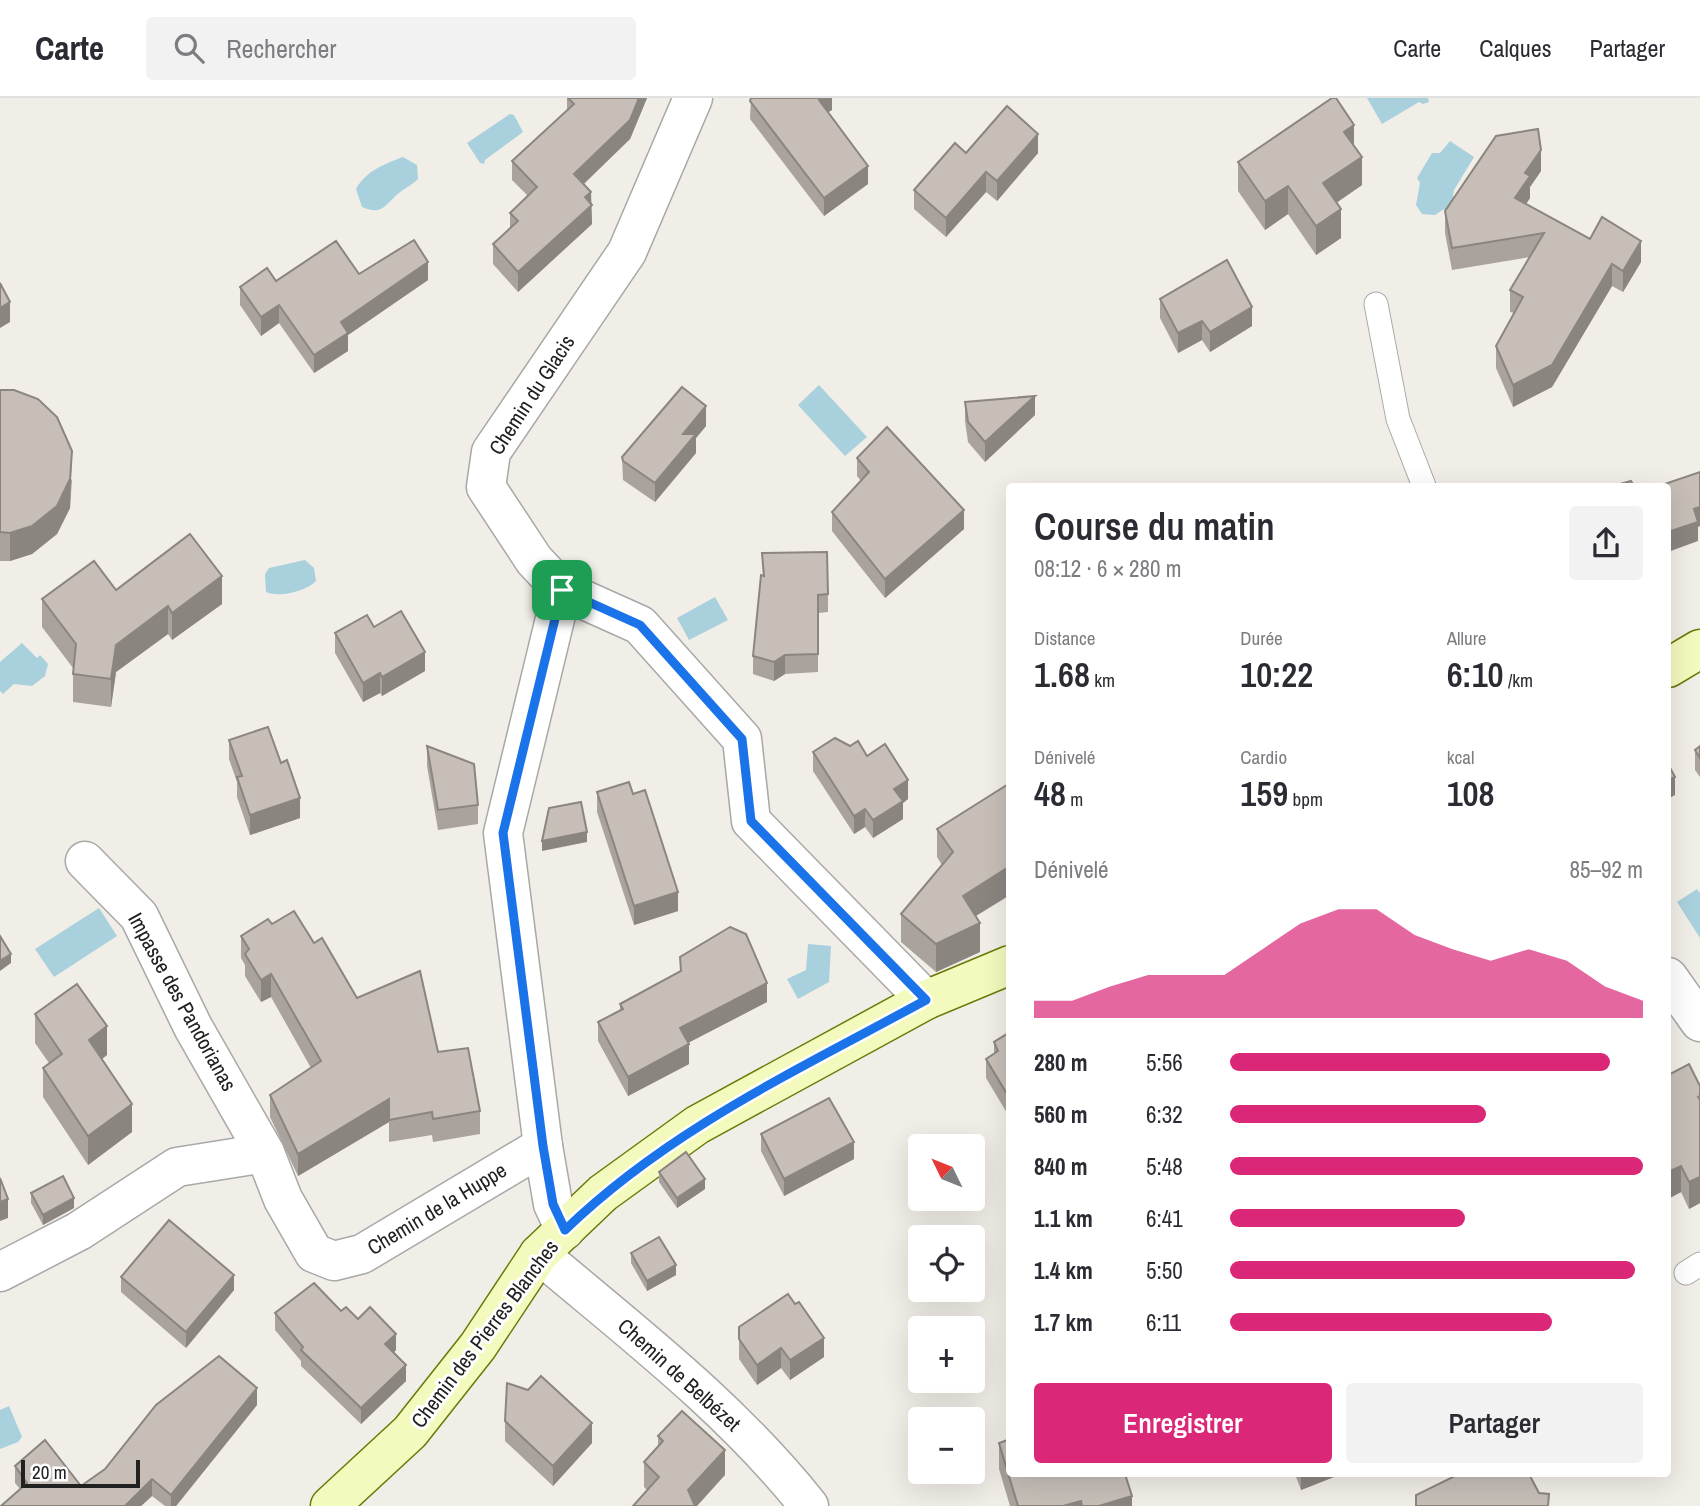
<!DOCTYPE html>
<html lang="fr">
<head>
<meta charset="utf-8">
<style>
	:root { --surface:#fff; --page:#f2f2f3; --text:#2b2b33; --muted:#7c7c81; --line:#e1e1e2; --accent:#db2777 }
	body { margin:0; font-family:"Archivo Narrow",sans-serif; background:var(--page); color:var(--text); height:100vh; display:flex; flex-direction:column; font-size:26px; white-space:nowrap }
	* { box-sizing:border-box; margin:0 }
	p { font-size:23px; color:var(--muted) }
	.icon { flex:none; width:38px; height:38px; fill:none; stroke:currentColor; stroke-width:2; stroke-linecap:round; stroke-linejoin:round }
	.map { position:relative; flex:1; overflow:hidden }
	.details { position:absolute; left:1006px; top:385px; width:665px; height:994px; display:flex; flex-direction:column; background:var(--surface); border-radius:7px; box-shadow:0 7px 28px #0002 }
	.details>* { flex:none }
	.needle { width:46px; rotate:313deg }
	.controls { position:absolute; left:908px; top:1036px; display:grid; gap:14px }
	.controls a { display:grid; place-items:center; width:77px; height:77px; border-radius:7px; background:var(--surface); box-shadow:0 7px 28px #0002; font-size:35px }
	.scale { position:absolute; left:21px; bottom:18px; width:119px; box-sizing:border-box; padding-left:7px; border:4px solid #212121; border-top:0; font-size:19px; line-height:24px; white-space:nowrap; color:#212121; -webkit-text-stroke:5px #fff; paint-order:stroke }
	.pin { position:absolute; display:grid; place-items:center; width:60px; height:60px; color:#fff; margin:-30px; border-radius:14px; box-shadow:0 4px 10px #0006 }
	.round { display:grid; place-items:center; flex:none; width:74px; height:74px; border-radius:7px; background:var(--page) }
	.headline { display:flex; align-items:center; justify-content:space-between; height:119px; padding:0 28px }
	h1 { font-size:38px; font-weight:600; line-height:52px }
	.metrics { display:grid; grid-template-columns:repeat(3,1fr); gap:10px; height:119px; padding:7px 28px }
	.metrics div { display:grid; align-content:center }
	.metrics b { font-size:35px; font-weight:600 }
	.metrics small { font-size:19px; font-weight:400 }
	.metrics p { font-size:19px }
	.chart { height:196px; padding:14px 28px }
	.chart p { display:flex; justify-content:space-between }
	.chart svg { width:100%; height:126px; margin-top:7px; fill:var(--accent); opacity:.7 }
	.primary-button { display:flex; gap:14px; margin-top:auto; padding:14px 28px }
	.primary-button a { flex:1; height:80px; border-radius:7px; background:var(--accent); color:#fff; font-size:28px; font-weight:600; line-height:80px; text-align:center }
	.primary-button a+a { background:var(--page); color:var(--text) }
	ul { padding:0 28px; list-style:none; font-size:23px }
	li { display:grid; grid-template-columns:112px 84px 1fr; align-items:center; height:52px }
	li i { height:18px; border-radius:9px; background:var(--accent) }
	header { display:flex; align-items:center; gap:42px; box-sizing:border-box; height:98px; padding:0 35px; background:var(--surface); border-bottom:2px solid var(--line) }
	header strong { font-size:33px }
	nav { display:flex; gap:38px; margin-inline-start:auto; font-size:24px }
	.search { width:490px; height:63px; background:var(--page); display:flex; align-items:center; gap:18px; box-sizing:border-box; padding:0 24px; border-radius:7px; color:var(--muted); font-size:26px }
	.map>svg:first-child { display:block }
</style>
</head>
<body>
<header>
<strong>Carte</strong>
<div class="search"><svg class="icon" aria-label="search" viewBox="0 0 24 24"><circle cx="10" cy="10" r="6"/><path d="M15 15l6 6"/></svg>Rechercher</div>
<nav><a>Carte</a><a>Calques</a><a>Partager</a></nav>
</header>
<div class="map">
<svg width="1700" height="1408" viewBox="0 0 1700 1408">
	<rect width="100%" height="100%" fill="#f1eee7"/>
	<g fill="#a9d0dd">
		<path d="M1367,0h61l1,4 -6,2 -4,-2 -37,22z"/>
		<path d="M510,16l4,1 9,17 -38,28 -1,4 -4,-1 -13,-20z"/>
		<path d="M1450,43l24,16 -20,33 -1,6 5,5 -9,11 -5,-3 -9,6 -13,-1 -6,-9 4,-22 -3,-5 15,-25h8z"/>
		<path d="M403,59l14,8 1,14c-6,6 -13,9 -19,14 -15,12 -16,23 -37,14l-6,-18c10,-18 28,-25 47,-32z"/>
		<path d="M819,287l48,52 -22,19 -47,-51z"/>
		<path d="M305,462l9,8 2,13c-9,10 -38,17 -50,11l-1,-18 4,-6z"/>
		<path d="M715,499l13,23 -39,20 -12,-22z"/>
		<path d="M22,545l15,15 3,-3 8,9 -3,12 -13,10 -18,-2 -11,10 -3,-3v-29z"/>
		<path d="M1697,791l3,4v45l-23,-36z"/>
		<path d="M99,810l18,28 -63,41 -19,-28z"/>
		<path d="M808,846l23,2 -2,36 -31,17 -11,-20 19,-9z"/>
		<path d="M9,1308l13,31 -4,5 -18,7v-39z"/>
	</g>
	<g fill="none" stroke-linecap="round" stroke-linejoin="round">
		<g stroke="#a8a8a8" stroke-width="25">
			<g id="lane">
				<path d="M1376,206l22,115 26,67"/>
				<path d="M1686,1175l14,-9"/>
			</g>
		</g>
		<g stroke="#a8a8a8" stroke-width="41">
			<g id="street">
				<path d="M562,492l78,35 102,114 9,82 175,179"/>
				<path d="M85,763l54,55 54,111 72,126 18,46 31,54 20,8 28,-7 181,-108"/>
				<path d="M1668,879l32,45"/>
				<path d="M565,1132l-12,-26 -10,-58 -40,-313 59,-243 -28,-30 -48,-73 5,-35 136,-200 66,-154"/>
				<path d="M539,1156c95,80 193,155 270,252"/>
				<path d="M0,1174l79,-41 98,-64 88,-14"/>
			</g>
		</g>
		<g stroke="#6a7906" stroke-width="41">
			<g id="secondary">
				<path d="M1668,570l32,-19"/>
				<path d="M330,1408l80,-74 68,-86 61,-92 64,-61 94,-68 229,-125 84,-35"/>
			</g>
		</g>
		<use href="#lane" stroke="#fff" stroke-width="23"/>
		<use href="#street" stroke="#fff" stroke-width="38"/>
		<use href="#secondary" stroke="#f4f9bd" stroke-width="38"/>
	</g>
	<g fill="#aaa39d">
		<path d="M567,0h80l-17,41 -46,45 7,20 1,20 -74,68 -25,-28v-20l17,-15v-16l18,-17 -16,-16v-19l55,-51z"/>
		<path d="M751,0h81v12l-4,2 40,72 -44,32 -74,-97z"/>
		<path d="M1354,48l8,39 -26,18 5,35 -25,17 -28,-41 -23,16 -27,-39v-29z"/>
		<path d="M966,55h72l-41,48 -11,-9 -40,45 -32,-28v-19z"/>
		<path d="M1541,73l-11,16v11l-4,6 64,35 51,23 -18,30 -11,-6 -60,101 -39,20 -17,-39v-22l18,-33 -4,-1v-22l20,-33 -78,13 -7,-37v-22z"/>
		<path d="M359,176l69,6 -80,55v16l-34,22 -35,-50 -18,13 -21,-31v-18l36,-6z"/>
		<path d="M1160,201l92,27 -42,26 -8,-12 -24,13 -18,-35z"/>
		<path d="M0,292l72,90 -2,28 -13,26 -25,20 -22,7h-10z"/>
		<path d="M965,304l70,13 -50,47 -17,-20 -3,-21z"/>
		<path d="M706,328l-10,12v15l-41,49 -32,-22 -1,-23z"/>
		<path d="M857,360l107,71 -79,69 -53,-67v-19l29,-31 -4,-5z"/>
		<path d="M762,455l66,41v18l-10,1v59l-33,2 -11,7 -21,-7v-18l10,-80z"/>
		<path d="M116,492l106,14 -50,36 -4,-6 -52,38 -5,35 -38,-5v-34l-31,-41v-28z"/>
		<path d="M374,529l51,44 -43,25 -2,-3 -17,9 -28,-49v-20z"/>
		<path d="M229,642l52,23 19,55 -50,17 -13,-38v-15l-8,-23z"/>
		<path d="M427,648l51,59v19l-40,6 -11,-64z"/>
		<path d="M1700,648v31l-5,-7v-20z"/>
		<path d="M813,654l54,4 41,43 -5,4v16l-30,19 -8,-11 -11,7 -41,-63z"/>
		<path d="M1010,685l-34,133 4,36 -44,20 -35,-30v-28l41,-49 -5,-8v-28z"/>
		<path d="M597,694l81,119 -44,14 -37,-113z"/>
		<path d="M272,826l42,19 43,55 81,54 42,59v23l-47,8 -1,-7 -43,7v-20l-91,54 -28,-59v-22l41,-27 -40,-71 -10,5 -16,-26v-11l-4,-7v-22z"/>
		<path d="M680,859l87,45 -79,41 1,21 -61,32 -30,-55v-19l22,-12v-6l60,-32z"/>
		<path d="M35,916l72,41 -5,4 30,73 -44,33 -45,-68v-29l6,-5 -14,-20z"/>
		<path d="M1010,934l-3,81 -21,-35v-19l8,-5v-12z"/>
		<path d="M1668,977l32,11v117l-11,6 -8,-17 -13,7z"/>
		<path d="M761,1036l93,25 -70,37 -23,-45z"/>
		<path d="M659,1074l46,17 -28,19 -18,-26z"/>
		<path d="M31,1095l43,15 -31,17 -12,-22z"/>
		<path d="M631,1155l45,22 -29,16 -16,-28z"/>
		<path d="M121,1179l113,13 -48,58 -65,-56z"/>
		<path d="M341,1213l17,8 38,31 -3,3 13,28 -45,43 -60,-58v-5l-26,-31v-17z"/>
		<path d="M739,1229l85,30 -34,23 -9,-12 -24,17 -18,-26z"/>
		<path d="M257,1307l-81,101h-11l-13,-10 -11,10h-140l19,-17 -5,-6v-17l66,20z"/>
		<path d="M505,1323l87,22 -39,43 -48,-45z"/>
		<path d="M658,1338l67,39 -78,15 -3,-3v-25l14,-16z"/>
		<path d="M999,1345l133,63h-122l-11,-37z"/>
		<path d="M1295,1376h44v1l-38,15z"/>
	</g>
	<g fill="#8b8580">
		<path d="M639,0h8l-17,41 -56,54v-19z"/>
		<path d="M822,0h10v12l-13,8v-18z"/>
		<path d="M1354,27v29l-10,-22z"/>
		<path d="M1038,36v19l-41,48v-20z"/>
		<path d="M1541,52v21l-11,16v11l-15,22v-22l10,-25z"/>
		<path d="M1362,59v28l-39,27v-29z"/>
		<path d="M868,68v18l-44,32v-18z"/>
		<path d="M986,74v20l-40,45v-19z"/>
		<path d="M1288,88v28l-23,16v-29z"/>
		<path d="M591,94l1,32 -74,68v-20z"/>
		<path d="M1341,111v29l-25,17v-29z"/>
		<path d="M1641,143v21l-18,30v-21z"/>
		<path d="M428,164v18l-80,55v16l-34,22v-18l27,-33z"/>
		<path d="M1612,166v22l-60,101 -39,20v-22z"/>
		<path d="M10,204v20l-10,6v-20z"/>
		<path d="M279,207v18l-18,13v-19z"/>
		<path d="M1252,209v19l-42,26v-20z"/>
		<path d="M1202,223v19l-24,13v-20z"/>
		<path d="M1035,298v19l-50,47v-20z"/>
		<path d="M706,308v20l-10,12v15l-41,49v-19l28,-49z"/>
		<path d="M72,353l-2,57 -13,26 -25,20 -22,7v-28z"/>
		<path d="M1700,409v19l-2,1v14l-30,11v-20l26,-23z"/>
		<path d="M964,412v19l-79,69v-19z"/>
		<path d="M222,478v28l-50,36v-27z"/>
		<path d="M168,508v28l-52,38 -5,35v-28l5,-34z"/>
		<path d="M425,554v19l-43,25v-19z"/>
		<path d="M785,557v19l-11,7v-19z"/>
		<path d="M380,575v20l-17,9v-19z"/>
		<path d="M1675,679v18l-7,4v-19z"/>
		<path d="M908,682v19l-5,4v16l-30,19v-18l21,-31z"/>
		<path d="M300,700v20l-50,17v-20z"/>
		<path d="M865,711v18l-11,7v-18z"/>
		<path d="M587,734v10l-45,9v-10z"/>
		<path d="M1010,768v29l-47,29v-28z"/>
		<path d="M678,794v19l-44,14v-19z"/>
		<path d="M980,825v29l-44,20v-28z"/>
		<path d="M11,856v9l-11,8v-10z"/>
		<path d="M271,876v23l-10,5v-22z"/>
		<path d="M767,885v19l-87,45v-19z"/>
		<path d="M107,928v29l-18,14v-29z"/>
		<path d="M689,946v20l-61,32v-19z"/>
		<path d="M1010,994v19l-3,2v-19z"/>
		<path d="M389,1001v23l-91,54v-22z"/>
		<path d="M132,1006v28l-44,33v-29z"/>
		<path d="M854,1044v17l-70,37v-17z"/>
		<path d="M1681,1068v26l-13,7v-27z"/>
		<path d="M1700,1079v26l-11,6v-27z"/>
		<path d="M705,1081v10l-28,19v-10z"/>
		<path d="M74,1100v10l-31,17v-10z"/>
		<path d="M8,1101v19l-8,3v-19z"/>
		<path d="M676,1167v10l-29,16v-10z"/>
		<path d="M234,1177v15l-48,58v-16z"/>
		<path d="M396,1236v16l-11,11v-17z"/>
		<path d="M824,1240v19l-34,23v-20z"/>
		<path d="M781,1250v20l-24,17v-20z"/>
		<path d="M406,1267v16l-45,43v-16z"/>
		<path d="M257,1290v17l-81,101h-5v-11z"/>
		<path d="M592,1325v20l-39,43v-20z"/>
		<path d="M725,1352v25l-28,31h-9v-16z"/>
		<path d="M1301,1376h38v1l-38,15z"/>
		<path d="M152,1381v17l-11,10h-16z"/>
		<path d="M1132,1398v10h-33z"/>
		<path d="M1081,1403v5h-18z"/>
	</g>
	<g fill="#c6beb7" stroke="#8b8580" stroke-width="2">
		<path d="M568,0h71l-9,22 -56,54 17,18 -6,5 7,8 -74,67 -25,-28 25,-23 -8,-8 27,-26 -25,-26 62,-57z"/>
		<path d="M751,0h71l-3,2 49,66 -44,32 -74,-97z"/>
		<path d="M1332,0h4l18,27 -10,7 18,25 -39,26 18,26 -25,17 -28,-40 -23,15 -27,-39z"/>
		<path d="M1007,8l31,28 -41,47 -11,-9 -40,46 -32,-28 41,-47 11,10z"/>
		<path d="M1538,31l3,21 -16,23 5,3 -15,22 75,41 12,-22 39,24 -18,30 -11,-7 -60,101 -39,20 -17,-39 27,-49 -13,-7 34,-57 -92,15 -7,-37 51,-75z"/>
		<path d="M414,142l14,22 -87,60 7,11 -34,22 -35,-50 -18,12 -21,-30 27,-19 9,13 60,-40 23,33z"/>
		<path d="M1227,162l25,47 -42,25 -8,-11 -24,12 -18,-34z"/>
		<path d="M0,185l10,19 -10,6z"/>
		<path d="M682,289l24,19 -23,28h13l-41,49 -32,-22 -1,-4z"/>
		<path d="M0,292h14l24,9 19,18 15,34 -2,28 -13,27 -25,20 -22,7 -10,-1z"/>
		<path d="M1035,298l-50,46 -17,-20 -3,-20z"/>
		<path d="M887,329l77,83 -79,69 -53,-67 37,-40 -12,-14z"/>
		<path d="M1700,374v35l-6,2 4,13 -30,10v-46h-9z"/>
		<path d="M1631,383l3,5h-21z"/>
		<path d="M190,436l32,42 -50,37 -4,-7 -52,39 -5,34 -38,-5 3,-30 -34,-45 52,-38 22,29z"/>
		<path d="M827,454l1,42 -10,1v59l-33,1 -11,7 -21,-6 8,-81 3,1 -2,-23z"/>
		<path d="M401,513l24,41 -43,25 -2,-4 -17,10 -28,-50 32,-18 7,12z"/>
		<path d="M268,629l13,36 6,-3 13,38 -50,17 -13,-38 5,-1 -13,-36z"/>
		<path d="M835,640l15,8 8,-5 9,15 18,-12 23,36 -14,9 9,12 -30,19 -8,-11 -11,7 -41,-64z"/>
		<path d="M427,648l47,18 4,41 -40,5z"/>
		<path d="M1700,648v12l-5,-8z"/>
		<path d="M1668,666l7,13 -7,3z"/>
		<path d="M629,684l4,12 12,-4 33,102 -44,14 -37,-114z"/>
		<path d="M1010,685v83l-47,30 17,27 -44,21 -35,-30 52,-62 -16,-23z"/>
		<path d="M581,704l6,30 -45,9 7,-33z"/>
		<path d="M294,813l20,32 8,-5 35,60 63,-27 18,81 30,-4 12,63 -47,8 -1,-7 -43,8v-21l-91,55 -28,-59 51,-34 -50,-87 -10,6 -16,-26 4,-5 -8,-13 27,-17 4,5z"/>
		<path d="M730,829l16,7 21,49 -87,45 9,16 -61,33 -30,-55 25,-13 -3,-5 61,-33 -1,-14z"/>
		<path d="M0,838l11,18 -11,7z"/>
		<path d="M77,886l30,42 -18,14 43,64 -44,32 -45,-68 19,-14 -27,-40z"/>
		<path d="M1010,934v60l-3,2 -21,-35 12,-8 -4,-9z"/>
		<path d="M1689,966l11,22v10l-2,1 2,3v77l-11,5 -8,-16 -13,6v-97z"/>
		<path d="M829,1000l25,44 -70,37 -23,-45z"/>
		<path d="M686,1054l19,27 -28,19 -18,-26z"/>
		<path d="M63,1078l11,22 -31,17 -12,-22z"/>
		<path d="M0,1080l8,21 -8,3z"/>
		<path d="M169,1122l65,55 -48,57 -65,-55z"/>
		<path d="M659,1139l17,28 -29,16 -16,-28z"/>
		<path d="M314,1185l27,28 5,-4 12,12 12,-12 26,27 -11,10 21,21 -45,43 -60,-58 2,-3 -28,-34z"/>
		<path d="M788,1196l7,10 4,-2 25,36 -34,22 -9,-12 -24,17 -18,-26v-12z"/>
		<path d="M219,1258l38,32 -86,107 -19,-16 -27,27h-124l26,-23 -12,-17 30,-26 36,46 24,-17 51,-64z"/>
		<path d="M541,1278l51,47 -39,43 -48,-45 2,-38 21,7z"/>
		<path d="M682,1313l43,39 -37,40 7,16h-62l26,-29 -15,-15 19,-21 -5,-5z"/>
		<path d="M1010,1341v35h115l7,22 -33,10h-17l-1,-5 -18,5h-45l-19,-63z"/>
		<path d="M1459,1376h70l10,19 10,1 -1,12h-132v-11z"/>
	</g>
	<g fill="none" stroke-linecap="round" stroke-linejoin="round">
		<g stroke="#fff" stroke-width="14">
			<path id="route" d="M562,492l78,35 102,114 9,82 175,179c-126,69 -257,129 -361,230l-12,-26 -10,-58 -40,-313z"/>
		</g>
		<use href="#route" stroke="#1a73e8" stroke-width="9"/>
	</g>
	<g text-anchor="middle" stroke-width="6" stroke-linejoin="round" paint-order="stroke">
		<g font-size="21" fill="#212121" stroke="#fff">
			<text transform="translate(532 297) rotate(-57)" y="7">Chemin du Glacis</text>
			<text transform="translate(182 904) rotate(61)" y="7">Impasse des Pandorianas</text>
			<text transform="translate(437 1111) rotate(-31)" y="7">Chemin de la Huppe</text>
			<text transform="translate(485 1236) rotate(-53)" y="7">Chemin des Pierres Blanches</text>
			<text transform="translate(679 1277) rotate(42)" y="7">Chemin de Belbézet</text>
		</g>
	</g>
</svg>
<div class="controls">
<a><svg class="needle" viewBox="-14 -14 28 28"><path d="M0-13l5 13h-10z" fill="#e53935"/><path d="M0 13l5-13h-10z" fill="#7c7c81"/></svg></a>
<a><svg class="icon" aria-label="locate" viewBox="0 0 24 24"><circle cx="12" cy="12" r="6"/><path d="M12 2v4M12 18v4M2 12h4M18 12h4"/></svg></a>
<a>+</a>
<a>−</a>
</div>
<div class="scale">20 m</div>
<div class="pin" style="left:562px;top:492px;background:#1e9e55"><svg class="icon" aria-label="arrive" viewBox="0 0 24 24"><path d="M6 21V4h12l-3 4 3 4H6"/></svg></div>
<section class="details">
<div class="headline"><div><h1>Course du matin</h1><p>08:12 · 6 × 280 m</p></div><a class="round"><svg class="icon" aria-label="share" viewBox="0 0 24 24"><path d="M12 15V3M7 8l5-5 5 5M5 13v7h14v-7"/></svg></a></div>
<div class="metrics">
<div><p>Distance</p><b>1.68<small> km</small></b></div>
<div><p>Durée</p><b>10:22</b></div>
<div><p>Allure</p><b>6:10<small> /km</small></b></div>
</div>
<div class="metrics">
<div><p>Dénivelé</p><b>48<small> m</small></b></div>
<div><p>Cardio</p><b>159<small> bpm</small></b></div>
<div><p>kcal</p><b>108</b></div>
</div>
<div class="chart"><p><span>Dénivelé</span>85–92 m</p>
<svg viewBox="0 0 160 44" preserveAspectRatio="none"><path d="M0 44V38L10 38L20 33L30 29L40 29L50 29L60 20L70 11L80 6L90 6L100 15L110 20L120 24L130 20L140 24L150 33L160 38V44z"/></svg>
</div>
<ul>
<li><b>280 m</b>5:56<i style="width:92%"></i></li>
<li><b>560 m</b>6:32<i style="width:62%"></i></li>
<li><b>840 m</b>5:48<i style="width:100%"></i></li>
<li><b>1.1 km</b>6:41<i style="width:57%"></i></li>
<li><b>1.4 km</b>5:50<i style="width:98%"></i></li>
<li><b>1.7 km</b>6:11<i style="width:78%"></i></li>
</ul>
<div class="primary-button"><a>Enregistrer</a><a>Partager</a></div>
</section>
</div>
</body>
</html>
